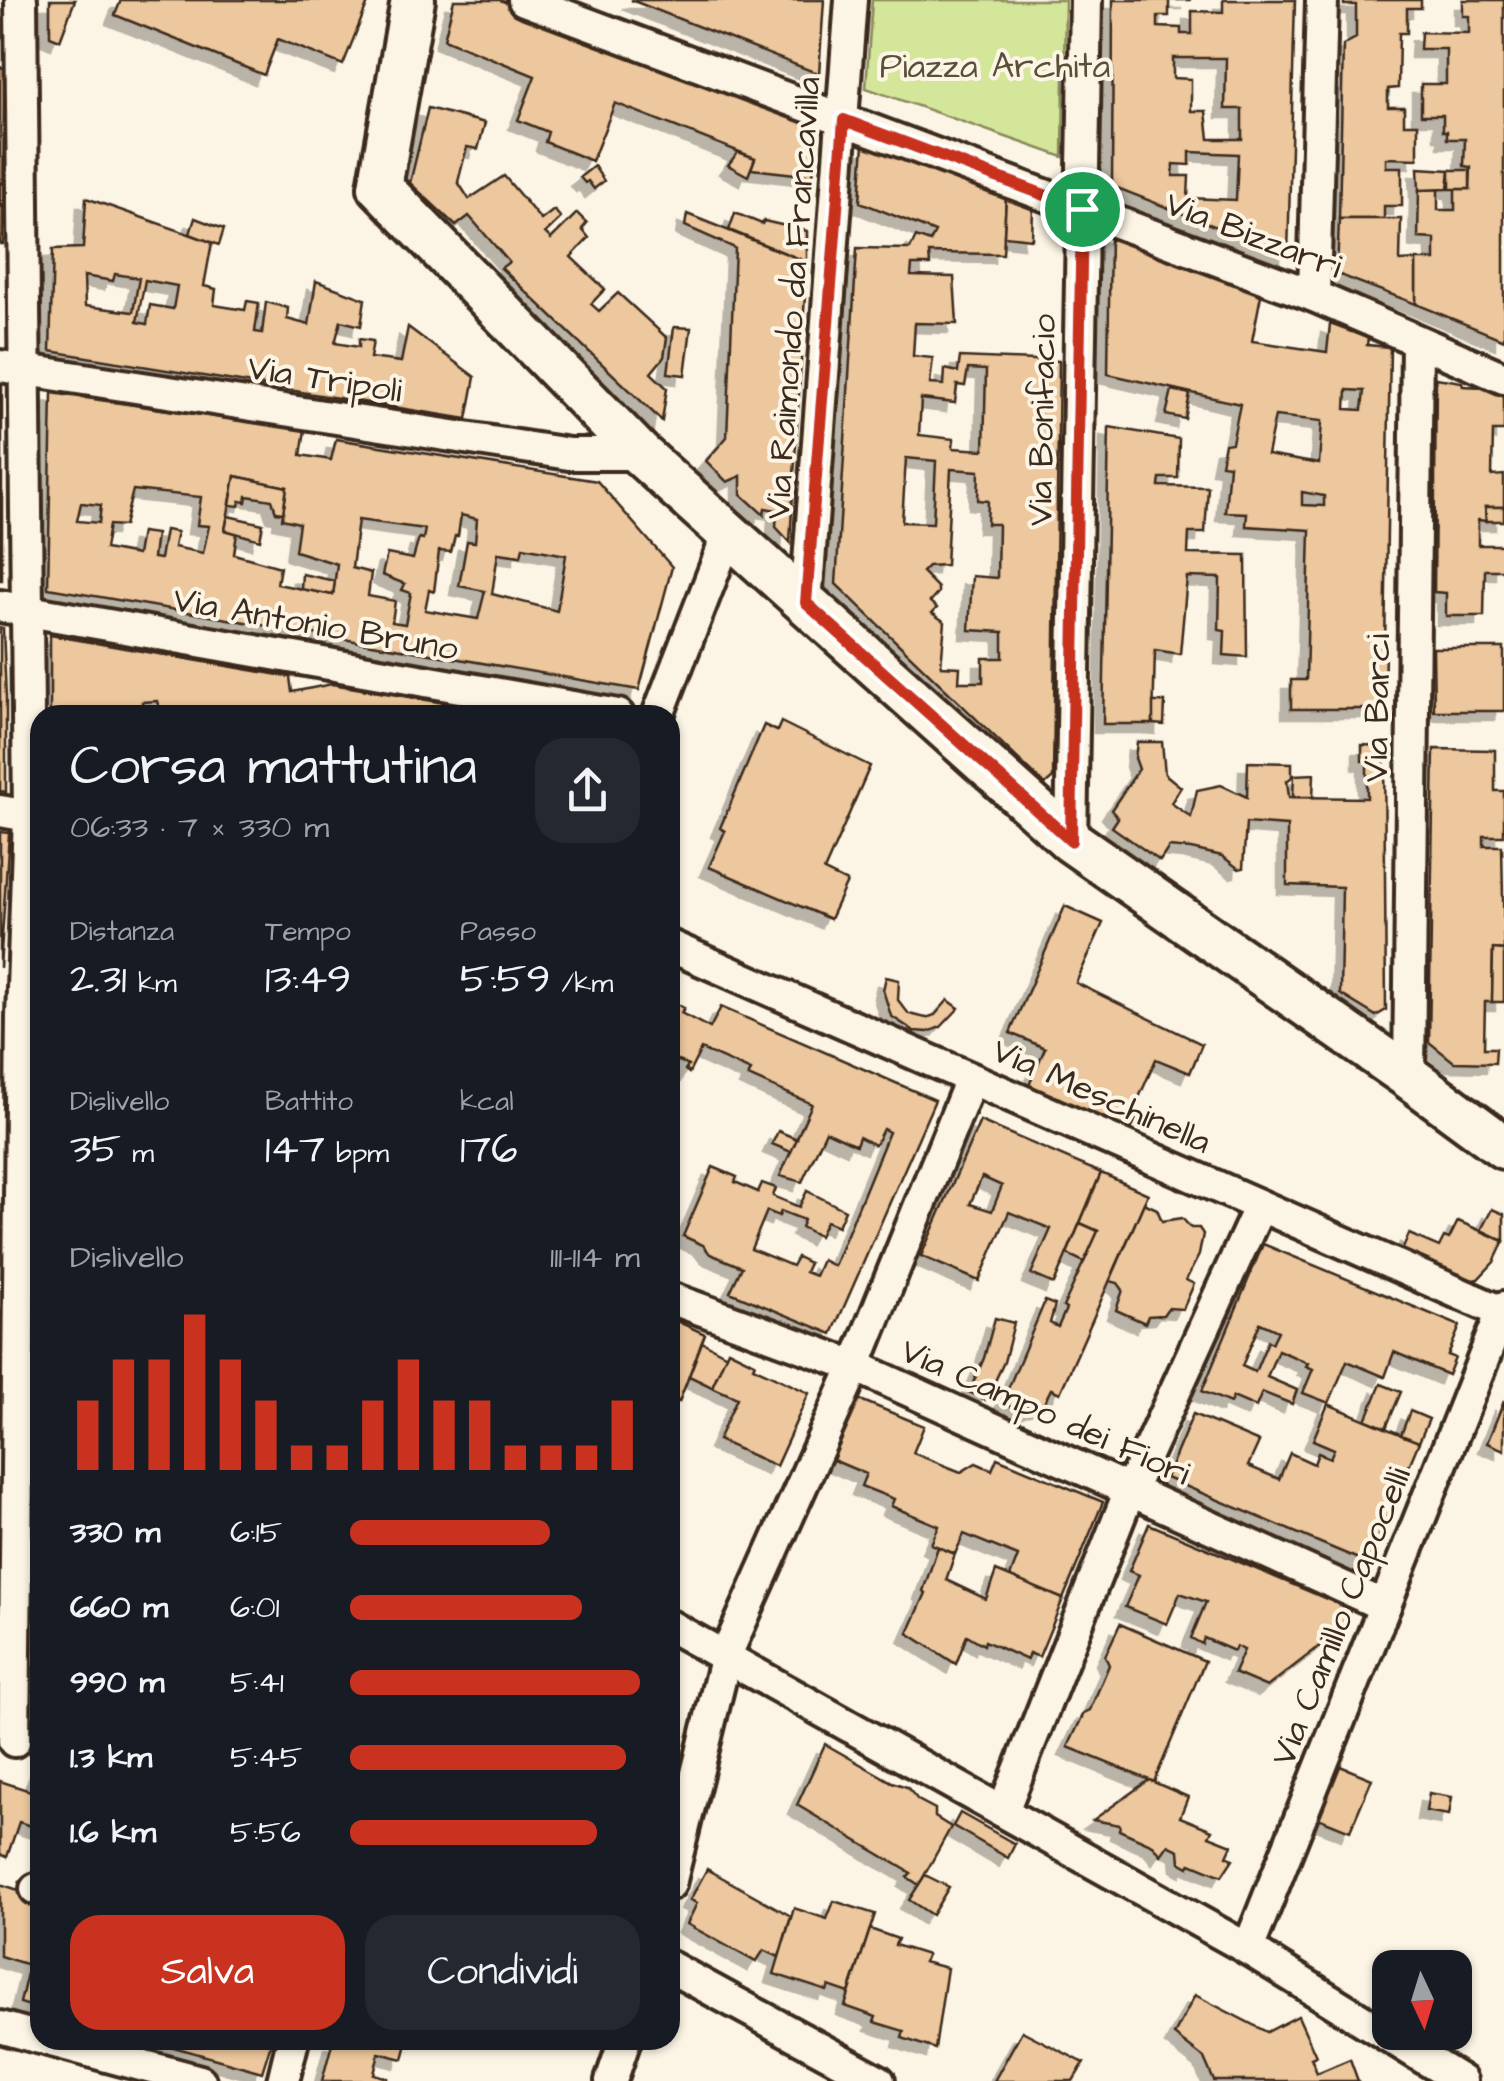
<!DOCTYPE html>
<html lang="it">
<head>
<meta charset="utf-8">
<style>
	:root { --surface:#171b24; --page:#242831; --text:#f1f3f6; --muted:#9ea1a6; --accent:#c8321e }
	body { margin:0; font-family:"Architects Daughter",sans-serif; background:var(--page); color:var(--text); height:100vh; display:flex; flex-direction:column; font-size:38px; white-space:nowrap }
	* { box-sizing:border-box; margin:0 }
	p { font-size:32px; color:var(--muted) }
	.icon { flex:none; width:55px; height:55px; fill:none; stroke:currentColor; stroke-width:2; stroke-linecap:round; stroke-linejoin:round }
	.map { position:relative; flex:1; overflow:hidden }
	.drawer { position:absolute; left:30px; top:705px; width:650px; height:1345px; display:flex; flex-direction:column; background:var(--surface); border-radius:30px; box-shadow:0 2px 8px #0004 }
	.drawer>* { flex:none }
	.needle { width:65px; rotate:176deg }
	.tools { position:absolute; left:1372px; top:1950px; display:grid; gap:20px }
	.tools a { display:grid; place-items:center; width:100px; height:100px; border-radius:20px; background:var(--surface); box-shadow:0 2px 8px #0004; font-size:50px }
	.pin { position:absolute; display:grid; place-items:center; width:85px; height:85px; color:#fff; margin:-42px; border:5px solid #fff; border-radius:50%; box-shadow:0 2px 10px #0007 }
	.round { display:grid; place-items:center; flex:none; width:105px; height:105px; border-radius:30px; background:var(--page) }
	.overview { display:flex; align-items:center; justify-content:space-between; height:170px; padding:0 40px }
	h1 { font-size:55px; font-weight:600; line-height:75px }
	.stats { display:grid; grid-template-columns:repeat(3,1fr); gap:15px; height:170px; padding:10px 40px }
	.stats div { display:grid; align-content:center }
	.stats b { font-size:42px; font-weight:600 }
	.stats small { font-size:28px; font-weight:400 }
	.stats p { font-size:28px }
	.chart { height:280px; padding:20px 40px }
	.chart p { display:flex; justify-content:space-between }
	.chart svg { width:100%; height:180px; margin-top:10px; stroke:var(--accent); stroke-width:6 }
	.button { display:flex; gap:20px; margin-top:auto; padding:20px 40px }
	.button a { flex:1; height:115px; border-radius:30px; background:var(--accent); color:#fff; font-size:40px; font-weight:600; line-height:115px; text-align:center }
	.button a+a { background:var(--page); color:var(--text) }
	ul { padding:0 40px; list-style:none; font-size:32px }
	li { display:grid; grid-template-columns:160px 120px 1fr; align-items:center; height:75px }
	li i { height:25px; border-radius:12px; background:var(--accent) }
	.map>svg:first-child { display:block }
</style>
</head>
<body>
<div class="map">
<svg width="1504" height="2081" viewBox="0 0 1504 2081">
	<defs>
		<filter id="shadow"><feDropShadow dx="-9" dy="9" stdDeviation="0" flood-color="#0004"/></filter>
	</defs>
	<rect width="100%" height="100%" fill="#fcf5e5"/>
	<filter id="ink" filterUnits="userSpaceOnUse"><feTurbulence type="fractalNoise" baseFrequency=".01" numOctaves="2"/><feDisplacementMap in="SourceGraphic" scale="20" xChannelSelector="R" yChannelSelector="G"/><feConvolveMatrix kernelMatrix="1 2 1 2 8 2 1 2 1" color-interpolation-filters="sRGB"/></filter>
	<g filter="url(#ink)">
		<path fill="#d4e69a" stroke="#88885c" stroke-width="2.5" d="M872,0h193l-2,157 -197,-69z"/>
		<g fill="#edc79d" stroke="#3b2a1e" stroke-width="2.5" fill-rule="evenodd" filter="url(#shadow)">
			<path d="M50,0h25l-15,40 -10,-4z"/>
			<path d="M121,0h248l-26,65 -65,-26 -14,36 -149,-60z"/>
			<path d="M454,0h46l317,124 -4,52 -62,-7 4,-11 -140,-55 -23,58 -47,-19 3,-10 -30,-12 17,-44 -91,-37z"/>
			<path d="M631,0h193l-5,74z"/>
			<path d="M1113,0h78h-22v16h-11v11l23,1v6h11v-23l31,1v-12h72l-7,255 -176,-69zM1173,58h53l-1,51h17v30h-33l-3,-28h-15v-32l-18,-1zM1190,152l48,2 -2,46 -48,-2 1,-22h-16l1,-12 16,1z"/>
			<path d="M1344,0h77v8h-14v25h-8l-1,55 -10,1v18h16v17h14v35l-32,-1v9h16v39h-18v13h-45l4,-174 13,-7v-33h-12z"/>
			<path d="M1463,0h41v340l-88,-36v-44h19v-21l-17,-1 1,-48 19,-1v21h17v-21h15l1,-22 -7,-1 1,-27h-18v-8h-4v-16h-22v-31h25v-35h-26l1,-17 48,1v-17h-6z"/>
			<path d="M0,67l4,1 -1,176h-3z"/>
			<path d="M428,108l57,15 -7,26 -11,-2 -9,35 11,17 35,-23 37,44 13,-10 7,8 -16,15 6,6 26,-26 10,10 -5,6 7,9 -18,19 34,32 -14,15 8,7 19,-18 49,45 -3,19 -13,16 16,15 -5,33 -161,-153 8,-6 -40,-46 -13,10 -46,-43z"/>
			<path d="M864,143l142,54 -3,57 -74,-1 1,12h-18l-1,11 43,1 3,47 -42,-1 -2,33 20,2 -3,26 14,1 1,-16 13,3 2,-15 99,4 -6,417 -8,7 -209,-201 21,-336 53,1 6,-12 14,5 5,-10 -75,-30zM968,369l18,1 -2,80 -31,-2 1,-9 -35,-4 2,-36 34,4 2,-18 8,1zM906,458l30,3 -3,62 -31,-1zM951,469l28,2 -1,29 10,1 -1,23h11l-1,54 -25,-2 -3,54 34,2v26h-20v24h-24l1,-15 -19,-1 4,-44 -13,-9 5,-5 -7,-6 8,-9v-5l-16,-16 6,-6 18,-1z"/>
			<path d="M738,152l17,6 -7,18 -20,-11z"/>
			<path d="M594,166l10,15 -10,8 -6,-8 -3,2 -5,-6z"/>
			<path d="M1418,168l32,2 -2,19 -29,1z"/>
			<rect x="1450" y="170" width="20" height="19"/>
			<path d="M86,198l126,44 -8,44 12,3 -2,16 31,5 2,-9 12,2 -4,29 7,1 4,-31 22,6 -1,11 22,6 7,-44 49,18 -4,27 -20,-5 -6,22 24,4v-8l14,2 -3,17 31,4 7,-35 67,50 -8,42 -417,-68 3,-102 30,-1zM115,274l24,4 -6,34 -48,-6 -1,-30 29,5zM145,280l32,6 -4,23 -23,-4 -3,19 -10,-2z"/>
			<path d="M1006,198l27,10 -1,31 -28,-3z"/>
			<path d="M735,213l27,11 2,-3 43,10v31l-78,-32z"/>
			<path d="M687,214l120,48 -17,280 -14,-15 1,-17 -12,-2 -1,7 -23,-21v-18l-14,6 -21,-21 21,-24 8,-189 -50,-22z"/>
			<path d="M195,218l29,11 -5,16 -29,-11z"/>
			<path d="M1339,219h62l-1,42 16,-1v44l-79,-30z"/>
			<path d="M1110,232l152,58 -10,51 75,11 3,-28 38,14 -1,7 23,2 -6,362h-93v-29h15l4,-150 -64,-4 1,-13 -22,-1 4,-47 -8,-1 4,-20 7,-1 8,-39 -132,-30zM1347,390l17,1 -2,19 -16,-1zM1275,416l47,5 -3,43 -52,-9zM1302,492l22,4v10l-22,-1z"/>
			<path d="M674,327l17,1 -6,47 -17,-2z"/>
			<path d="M1436,378l26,4 1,4 20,1 2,-4 19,5v43h-11l-1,45 12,-1v32h-19l1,14 -8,-1v25h26v25h-19l-1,46h-38v-23l-12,-1z"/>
			<rect x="0" y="386" width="2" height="194"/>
			<path d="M1172,390l18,4 -5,25 -19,-4z"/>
			<path d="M52,393l253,37 -4,25 30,5 5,-21 261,42 75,86 -33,123 -591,-102zM235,476l52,11 -5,32 17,4 -4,28 42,13 -4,31 -56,-11 3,-17 -46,-13 3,-21 -12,-3zM133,490l68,7 -4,28 12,1 -6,27 -29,-6 3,-15 -12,-2 -5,29 -7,-1 3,-24 -15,-2 -4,23 -32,-6 4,-24 15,1zM81,503l20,2 -2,18 -22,-2zM461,515l16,4 -2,23 -8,-1 -8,45 26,5 -7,28 -53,-9 4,-20 5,2 5,-41 12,1 4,-16h3zM358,520l67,9 -2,10 -4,-1 -6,21 -26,-5 -5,21 23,9 -3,6 9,3 -6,31 -13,-2 3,-21 -27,-5 3,-23 -19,-5zM523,547l43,8 -9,56 -65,-17 6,-41 23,3z"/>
			<path d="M1109,427l70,12 -1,39h-18l-1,8 49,1 -3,46h-16l-1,21 58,1 1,102 -23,-2 1,-24 -6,-1 1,-52 -33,-1 -7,77 -25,-4 -2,74h-50z"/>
			<path d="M235,476l52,11 -4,26 -7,-1 -4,-12 -25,-4 -1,6 -6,-1 -1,5 -9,-1z"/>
			<path d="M1485,507h19v14h-18z"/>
			<path d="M228,516l35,8 -3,16 -35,-10z"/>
			<path d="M302,574l33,7 -2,14 -32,-6z"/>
			<path d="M0,628h3l3,70v94l-6,-1z"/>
			<path d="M50,635l240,42 2,15 40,-8 183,31h-354l-4,-14 -15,1 1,13h-93z"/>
			<path d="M1433,648h71v63h-70z"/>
			<path d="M1153,702h12l-1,23 -11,-1z"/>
			<path d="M781,722l89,44 -46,105 23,11 -17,37 -121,-52 16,-36 -5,-3 44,-103 13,6z"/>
			<path d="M1137,742h25l3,32 16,13 -10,16 20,14 6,-27 24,-5 26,12 1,-35 44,1v14l-5,4 2,16 78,1v-38l-5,1v-16l22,1 2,264 -10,6 -36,-22 2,-107 -55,-2v-59l-41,-3 -3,45 -4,1 -17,-13 -31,-7 -22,-2 -9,14 -48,-34 6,-9 -7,-8 28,-41 -4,-11z"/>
			<path d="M1434,749l61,1v41h9v45h-20v10h18l2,104 -11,-1 -1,53h-7l-1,46h12l-1,15 -41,-1 -25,-20z"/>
			<path d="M1314,774l-1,23h-20l1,-22z"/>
			<path d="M0,832l9,1 -9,135z"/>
			<path d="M1065,906l38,17 -27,60 126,61 -12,29 -34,-14 -22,50 5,2 -10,24 -102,-45 18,-42 -35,-15z"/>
			<path d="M1493,949l11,1v52h-12z"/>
			<path d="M886,977l13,3 -1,20 11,14 17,4 9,-3 13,-15 11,8 -18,19 -13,5 -14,-1 -23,-15 -8,-26z"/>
			<path d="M670,1001l14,7 -3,5 29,15 11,-21 214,93 -103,234 -102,-42 12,-25 -32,-13 -7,-9 -20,-9 30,-69 24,10 -2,5 23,10 4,-9 14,5 -3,8 26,11 8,-16 38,19 -7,16 -12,-5 -7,15 -18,-9 3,-7 -23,-9 -2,5 -12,-5 -16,38 41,17 5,-9 12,6 -4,9 10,4 7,-16 12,6 55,-134 -6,-3 -8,16 -16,-8 -3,8 -30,-14 -24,51 -22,-6 32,-72 -64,-28 3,-5 -50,-22 -12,24 -4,-3 3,-4 -11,-6 -7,17z"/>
			<path d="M980,1121l121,52 -47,111 -23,-10 20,-45 -42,-17 -30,69 -58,-25zM982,1177l20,9 -10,25 -22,-7z"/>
			<path d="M778,1131l19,8 -6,13 -19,-8z"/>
			<path d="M1101,1173l47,21 -88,199 -9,-4 -7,14 -13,5 -4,-3 -4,7 -21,-9 43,-102 10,4 -5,18 8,4 8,-18 -3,-2 35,-76 -18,-8z"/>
			<path d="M1144,1203l13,6 5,12 20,-3 9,10h8l4,6 -4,21 -13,25 8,4 -11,25 -15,-1 -5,7 -15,1 -3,7 -29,-13 7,-20 -5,-7 -8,-2z"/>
			<path d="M1492,1209l12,5v27l-23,-11z"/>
			<path d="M1458,1221l46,20 -10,21 -16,17 -10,2 -67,-28 8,-19 30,13 5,-10 5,2z"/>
			<path d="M1080,1223l18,8 -14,31 -17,-8z"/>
			<path d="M1263,1244l197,82 -12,29 7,3 -7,17 -54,-23 -9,25 -38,-16 -18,42 -26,-10 10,-24 -7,-3 2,-3 -30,-13 -11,27 30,13 -5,14 -30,-12 -6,15 -23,-10 -3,6 -28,-12zM1260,1323l18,8 -6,12 -4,-2 -13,31 -13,-6z"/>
			<path d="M670,1318l35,16 -26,68 -9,-4z"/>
			<path d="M995,1318l19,5 -10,39 -18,38 -17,-8 15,-34z"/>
			<path d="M702,1342l25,13 -15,32 -23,-11z"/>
			<path d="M728,1350l27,13 -2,4 56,26 -33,73 -58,-26 19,-42 -25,-11z"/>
			<path d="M1381,1384l20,8 -15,36 -20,-8z"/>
			<path d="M858,1399l66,27 -11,27 48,19 15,-9 16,7 5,-12 106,44 -40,97 -53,-22 8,-21 -54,-22 -9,20 -24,-10 8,-18 -48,-20 3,-7 -33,-13 5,-12 -33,-14z"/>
			<path d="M1504,1401v49l-17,-7z"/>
			<path d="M1328,1404l91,38 -51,121 -202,-85 27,-64 66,28 -11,24 31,13 11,-26 24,11 4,-11 12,5 4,-9 -21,-9z"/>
			<path d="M1410,1411l19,8 -10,23 -18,-7z"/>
			<path d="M1149,1524l202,85 -9,20 -75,58 -33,-14 10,-23 -8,-4 -2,5 -30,-13 -2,6 -11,-6 15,-36 -26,-9 -13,31 -42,-17 14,-32 -10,-4z"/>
			<path d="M938,1547l17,7 -9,26 40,19 10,-28 67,28 -24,58 -10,-4 -2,7 -42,-19 -1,4 -17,-10 -11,29 -48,-31 18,-40 -3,-2z"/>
			<path d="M1120,1624l85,37 -51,121 -86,-35 16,-34 6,-3 19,-45 -4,-9z"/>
			<path d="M825,1744l67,38 15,5 11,13 17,9v8l16,10 -32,58 -12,-8 4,-4 -114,-68z"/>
			<path d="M40,1765v64l-21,-7 -12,35 -7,-3v-73l30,10z"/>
			<path d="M1340,1766l32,13 -22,52 -32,-13z"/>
			<path d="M1149,1780l39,17 -8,20 32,13 -3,6 23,9 -5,11 6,3 -11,17 -31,-13 -2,4 -9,-5 -1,-12 -11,-5 -7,10 -8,-10 -34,-15 1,-5 -27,-5z"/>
			<path d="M1429,1793l23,4 -3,18 -23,-4z"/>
			<path d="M960,1813l55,31 -7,14 -55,-32z"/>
			<path d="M707,1869l84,47 -12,41 -15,-7 -8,12 -69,-38 10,-21 -7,-3z"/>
			<path d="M925,1875l24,12 -17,28 -23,-15z"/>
			<path d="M0,1884l40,13v112l-20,-6 9,-38 -29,-9z"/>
			<path d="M834,1901l41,13 -26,79 -20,-7 -2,5 -53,-17 20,-66 33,11z"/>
			<path d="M870,1929l28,10 -3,6 32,10 -4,7 24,6 -12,81 -33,-11 2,-7 -30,-9 2,-5 -31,-11z"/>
			<path d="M1195,1995l72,37 31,-16 18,40 -5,2 6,15 33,-14 8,22h-144l-10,-23 -30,-23z"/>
			<path d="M1022,2031l62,32 -11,18h-79z"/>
			<path d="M149,2040h123l-10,32z"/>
			<path d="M333,2040h75l-5,19 -24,-6 -5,21 14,4 -1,3h-65z"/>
		</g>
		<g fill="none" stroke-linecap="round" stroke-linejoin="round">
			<g stroke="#3b2a1e" stroke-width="38">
				<g id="street">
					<path d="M524,0l790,296 190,82"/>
					<path d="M1314,296l8,-296"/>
					<path d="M0,366l569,88h71"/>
					<path d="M806,603l45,-603"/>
					<path d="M0,606l618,109"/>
					<path d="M658,715l71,-183"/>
					<path d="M0,811l40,7"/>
					<path d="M1071,841l15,-841"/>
					<path d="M670,946l834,367"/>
					<path d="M1409,1077l8,-736"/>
					<path d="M670,1298l185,68 530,240"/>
					<path d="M670,1626l578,323 213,132"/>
					<path d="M14,1741l8,-724 7,-201 -8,-816"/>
					<path d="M1003,1811l127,-321 130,-284"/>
					<path d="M670,1884l56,-229 129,-289 116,-287"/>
					<path d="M36,1889l4,1"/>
					<path d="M1248,1949l256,-642"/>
					<path d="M670,1967l209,114"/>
					<path d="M0,2027l40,11"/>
					<path d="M48,2040l152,41"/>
					<path d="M283,2081l10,-41"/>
					<path d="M611,2081l14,-41"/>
				</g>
			</g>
			<g stroke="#3b2a1e" stroke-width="50">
				<path id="secondary" d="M413,0l-33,187 260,267 431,387 338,236 95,70"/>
			</g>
			<use href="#street" stroke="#fcf5e5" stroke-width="30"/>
			<use href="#secondary" stroke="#fcf5e5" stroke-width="42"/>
		</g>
	</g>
	<g fill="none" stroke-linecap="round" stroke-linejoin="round" filter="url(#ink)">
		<g stroke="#fff" stroke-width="20">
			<path id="route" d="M844,120l238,89 -11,632 -265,-238z"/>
		</g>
		<use href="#route" stroke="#c8321e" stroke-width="12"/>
	</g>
	<g text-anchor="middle" stroke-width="8" stroke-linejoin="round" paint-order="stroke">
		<g font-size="35" fill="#5a5037" stroke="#fcf5e5">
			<text x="995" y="77">Piazza Archita</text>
		</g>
		<g font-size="35" fill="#3b2a1e" stroke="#fcf5e5">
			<text transform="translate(1254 234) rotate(21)" y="12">Via Bizzarri</text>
			<text transform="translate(792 298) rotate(-86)" y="12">Via Raimondo da Francavilla</text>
			<text transform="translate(325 378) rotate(9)" y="12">Via Tripoli</text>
			<text transform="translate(1041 420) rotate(-89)" y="12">Via Bonifacio</text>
			<text transform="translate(316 623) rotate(10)" y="12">Via Antonio Bruno</text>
			<text transform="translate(1376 708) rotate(-89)" y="12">Via Barci</text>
			<text transform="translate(1102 1095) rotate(24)" y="12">Via Meschinella</text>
			<text transform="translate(1046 1411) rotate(24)" y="12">Via Campo dei Fiori</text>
			<text transform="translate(1340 1616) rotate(-68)" y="12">Via Camillo Capocelli</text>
		</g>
	</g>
</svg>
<div class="tools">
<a><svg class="needle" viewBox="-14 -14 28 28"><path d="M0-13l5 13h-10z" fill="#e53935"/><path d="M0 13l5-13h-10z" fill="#9ea1a6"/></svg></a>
</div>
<div class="pin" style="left:1082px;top:209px;background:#1e9e55"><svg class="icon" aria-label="arrive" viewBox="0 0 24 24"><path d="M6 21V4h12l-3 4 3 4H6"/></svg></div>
<section class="drawer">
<div class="overview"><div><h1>Corsa mattutina</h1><p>06:33 · 7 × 330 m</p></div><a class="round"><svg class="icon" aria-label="share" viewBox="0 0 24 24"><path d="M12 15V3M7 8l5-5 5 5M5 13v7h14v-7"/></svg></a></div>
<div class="stats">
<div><p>Distanza</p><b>2.31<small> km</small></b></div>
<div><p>Tempo</p><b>13:49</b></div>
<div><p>Passo</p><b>5:59<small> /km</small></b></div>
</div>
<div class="stats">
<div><p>Dislivello</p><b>35<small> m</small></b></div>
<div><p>Battito</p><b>147<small> bpm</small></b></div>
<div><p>kcal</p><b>176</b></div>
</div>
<div class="chart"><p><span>Dislivello</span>111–114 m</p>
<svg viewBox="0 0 160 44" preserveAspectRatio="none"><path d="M5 44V27M15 44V17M25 44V17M35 44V6M45 44V17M55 44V27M65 44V38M75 44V38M85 44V27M95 44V17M105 44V27M115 44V27M125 44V38M135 44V38M145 44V38M155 44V27"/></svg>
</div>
<ul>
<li><b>330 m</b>6:15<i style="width:69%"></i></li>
<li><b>660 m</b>6:01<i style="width:80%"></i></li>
<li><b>990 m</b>5:41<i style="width:100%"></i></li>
<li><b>1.3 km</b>5:45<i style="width:95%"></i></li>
<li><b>1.6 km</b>5:56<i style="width:85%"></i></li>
</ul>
<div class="button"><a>Salva</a><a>Condividi</a></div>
</section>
</div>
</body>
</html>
